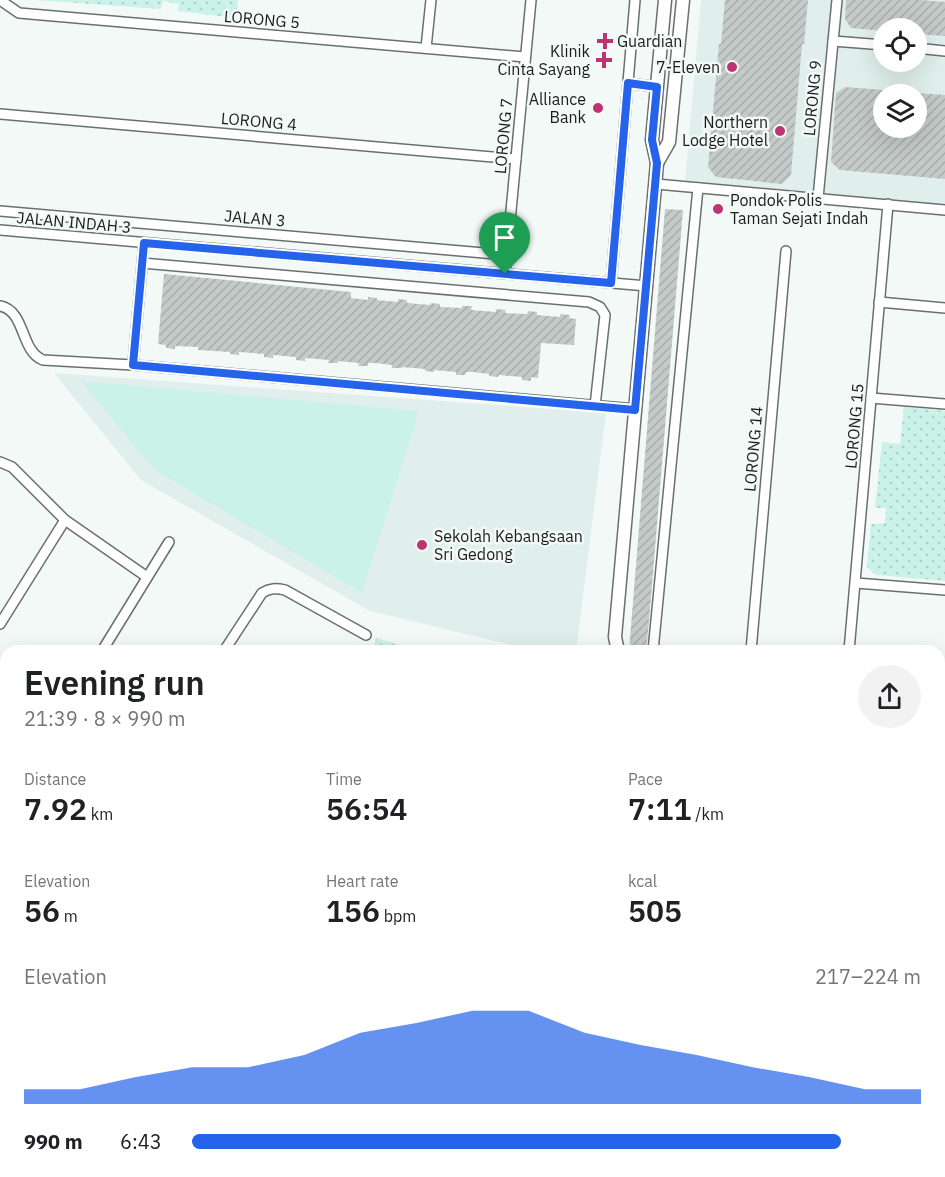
<!DOCTYPE html>
<html lang="en">
<head>
<meta charset="utf-8">
<style>
	:root { --surface:#fff; --page:#f2f2f2; --text:#202124; --muted:#757577; --accent:#2563eb }
	body { margin:0; font-family:"IBM Plex Sans",sans-serif; background:var(--page); color:var(--text); height:100vh; display:flex; flex-direction:column; font-size:22px; white-space:nowrap }
	* { box-sizing:border-box; margin:0 }
	p { font-size:20px; color:var(--muted) }
	.icon { flex:none; width:33px; height:33px; fill:none; stroke:currentColor; stroke-width:2; stroke-linecap:round; stroke-linejoin:round }
	.map { position:relative; flex:1; overflow:hidden }
	.drawer { position:absolute; left:0px; top:645px; width:945px; height:532px; display:flex; flex-direction:column; background:var(--surface); border-radius:18px 18px 0 0; box-shadow:0 6px 24px #0002 }
	.drawer>* { flex:none }
	.buttons { position:absolute; left:873px; top:18px; display:grid; gap:12px }
	.buttons a { display:grid; place-items:center; width:54px; height:54px; border-radius:50%; background:var(--surface); box-shadow:0 6px 24px #0002; font-size:30px }
	.pin { position:absolute; display:grid; place-items:center; width:51px; height:51px; color:#fff; margin:-62px -26px; border-radius:50% 50% 50% 0; rotate:-45deg; box-shadow:0 0 6px #0007 }
	.pin .icon { rotate:45deg }
	.round { display:grid; place-items:center; flex:none; width:63px; height:63px; border-radius:32px; background:var(--page) }
	.head { display:flex; align-items:center; justify-content:space-between; height:102px; padding:0 24px }
	h1 { font-size:33px; font-weight:600; line-height:45px }
	.figures { display:grid; grid-template-columns:repeat(3,1fr); gap:9px; height:102px; padding:6px 24px }
	.figures div { display:grid; align-content:center }
	.figures b { font-size:30px; font-weight:600 }
	.figures small { font-size:16px; font-weight:400 }
	.figures p { font-size:16px }
	.chart { height:168px; padding:12px 24px }
	.chart p { display:flex; justify-content:space-between }
	.chart svg { width:100%; height:108px; margin-top:6px; fill:var(--accent); opacity:.7 }
	ul { padding:0 24px; list-style:none; font-size:20px }
	li { display:grid; grid-template-columns:96px 72px 1fr; align-items:center; height:45px }
	li i { height:15px; border-radius:8px; background:var(--accent) }
	.map>svg:first-child { display:block }
</style>
</head>
<body>
<div class="map">
<svg width="945" height="1177" viewBox="0 0 945 1177">
	<defs>
		<pattern id="park-dots" width="8" height="8" patternUnits="userSpaceOnUse" patternTransform="scale(1.5)"><rect width="8" height="8" fill="#cbf2e8"/><path d="M2 2h.1M6 6h.1" fill="none" stroke="#aecfc6" stroke-width="1.8" stroke-linecap="round"/></pattern>
		<pattern id="building-hatch" width="6" height="6" patternUnits="userSpaceOnUse" patternTransform="scale(1.5)"><rect width="6" height="6" fill="#c4cac8"/><path d="M-1 1l2-2M0 6l6-6M5 7l2-2" fill="none" stroke="#a8adab"/></pattern>
	</defs>
	<rect width="100%" height="100%" fill="#f2f9f7"/>
	<g fill="#e0efeb" fill-rule="evenodd">
		<path d="M701,0h244v205l-260,-23zM884,28h32v34h-32zM884,94h32v34h-32z"/>
		<path d="M54,373l552,40 -30,238h-39l-167,-40 -229,-131z"/>
	</g>
	<path fill="#cbf2e8" d="M81,381l338,30 -57,182 -209,-124z"/>
	<g fill="url(#park-dots)">
		<path d="M35,0h203l-2,18 -58,-7 1,-7 -16,-3 -2,8z"/>
		<path d="M904,407l41,4v170l-69,-6 -9,-8 4,-43 14,-1 1,-15h-11l7,-66 18,2z"/>
		<path d="M376,638l46,13h-50z"/>
		<path d="M266,1172h53v5h-49z"/>
	</g>
	<g fill="none" stroke-linecap="round" stroke-linejoin="round">
		<g stroke="#90c3b6" stroke-width="20">
			<path d="M0,938l6,3"/>
			<path d="M757,1172l22,5"/>
		</g>
	</g>
	<g fill="url(#building-hatch)">
		<path d="M725,0h83l-4,44h-2l-11,131 -9,9 -66,-7 -8,-10 11,-123h2z"/>
		<path d="M846,0h76l23,2v34l-29,-2v-6h-32v3l-33,-3 -6,-9z"/>
		<path d="M845,87l39,3v38h32v-35l29,2v84l-105,-9 -9,-8 5,-69z"/>
		<path d="M665,209l18,1 -34,411 -3,30h-17z"/>
		<path d="M164,274l187,18v6l17,2v-3l9,1v2l21,2v-3l9,1v3l23,2 1,-2 9,1v3l22,1v-2h10l-1,4 25,2v-3l10,1 -1,3 22,1 1,-3 9,1v3l23,2v-3l10,1 -1,3 7,1 -2,26 -33,-2 -3,35 -7,-1v4l-9,-1v-3l-23,-2 -1,2 -9,-1v-2l-16,-2h-7l-1,3h-9v-3l-22,-2v2l-9,-1v-2l-23,-2v1h-10v-3l-17,-2h-7v3h-10l1,-3 -21,-2v2h-10l1,-3 -24,-2v3l-9,-1v-3l-23,-2v3l-9,-1v-3l-25,-2v3l-9,-1v-2l-32,-2v-3l-23,-1v3l-9,-1v-3l-8,-1z"/>
	</g>
	<g fill="none" stroke-linecap="round" stroke-linejoin="round">
		<g stroke="#6b706f" stroke-width="12">
			<g id="street">
				<path d="M0,0l19,13 506,44"/>
				<path d="M833,41l51,4"/>
				<path d="M426,48l5,-48"/>
				<path d="M916,48l29,3"/>
				<path d="M628,83l29,4"/>
				<path d="M0,114l516,45"/>
				<path d="M656,184l289,26"/>
				<path d="M818,198l19,-198"/>
				<path d="M0,211l507,44"/>
				<path d="M0,230l647,56"/>
				<path d="M144,243l-11,122 502,44"/>
				<path d="M142,263l447,39 11,5 5,8 -10,91"/>
				<path d="M505,274l26,-274"/>
				<path d="M611,283l24,-283"/>
				<path d="M879,302l66,6"/>
				<path d="M0,306c26,5 20,45 43,54l90,5"/>
				<path d="M871,398l74,6"/>
				<path d="M0,462l12,5 53,53 82,57"/>
				<path d="M856,583l89,7"/>
				<path d="M0,624l65,-104"/>
				<path d="M102,651l67,-109"/>
				<path d="M224,651l38,-58c8,-5 14,-5 23,-3l81,45"/>
				<path d="M653,651l45,-463"/>
				<path d="M751,651l35,-400"/>
				<path d="M849,651l39,-447"/>
				<path d="M939,684h6"/>
				<path d="M939,713h6"/>
				<path d="M939,937l6,4"/>
				<path d="M48,1177v-5"/>
				<path d="M150,1177v-5"/>
				<path d="M251,1177v-5"/>
			</g>
		</g>
		<g stroke="#6b706f" stroke-width="15">
			<g id="secondary">
				<path d="M657,163l12,-21 14,-142"/>
				<path d="M618,651l-3,-14 42,-474 -5,-23 13,-140"/>
				<path d="M541,1177l3,-5"/>
			</g>
		</g>
		<use href="#street" stroke="#fff" stroke-width="9"/>
		<use href="#secondary" stroke="#fff" stroke-width="12"/>
	</g>
	<g fill="none" stroke-linecap="round" stroke-linejoin="round">
		<g stroke="#fff" stroke-width="12">
			<path id="route" d="M628,83l29,4 -5,53 5,23 -22,247 -502,-45 11,-122 467,40z"/>
		</g>
		<use href="#route" stroke="#2563eb" stroke-width="8"/>
	</g>
	<g fill="#bc3471" stroke="#f2f9f7" stroke-width="2">
		<path d="M602 32h6v6h6v6h-6v6h-6v-6h-6v-6h6z"/>
		<path d="M601 51h6v6h6v6h-6v6h-6v-6h-6v-6h6z"/>
		<circle cx="732" cy="67" r="6"/>
		<circle cx="598" cy="108" r="6"/>
		<circle cx="780" cy="131" r="6"/>
		<circle cx="718" cy="209" r="6"/>
		<circle cx="422" cy="545" r="6"/>
	</g>
	<g text-anchor="middle" stroke-width="5" stroke-linejoin="round" paint-order="stroke">
		<g font-size="16" fill="#1a1d1c" stroke="#f2f9f7">
			<text transform="translate(262 19) rotate(5)" y="6">LORONG 5</text>
			<text transform="translate(812 98) rotate(-85)" y="6">LORONG 9</text>
			<text transform="translate(259 121) rotate(5)" y="6">LORONG 4</text>
			<text transform="translate(503 136) rotate(-85)" y="6">LORONG 7</text>
			<text transform="translate(255 218) rotate(5)" y="6">JALAN 3</text>
			<text transform="translate(74 222) rotate(5)" y="6">JALAN INDAH 3</text>
			<text transform="translate(854 426) rotate(-85)" y="6">LORONG 15</text>
			<text transform="translate(753 449) rotate(-85)" y="6">LORONG 14</text>
		</g>
		<g font-size="16" fill="#1a1d1c" stroke="#f2f9f7" text-anchor="end">
			<text x="617" y="47" text-anchor="start">Guardian</text>
			<text x="590" y="57">Klinik<tspan x="590" dy="18">Cinta Sayang</tspan></text>
			<text x="720" y="73">7-Eleven</text>
			<text x="586" y="105">Alliance<tspan x="586" dy="18">Bank</tspan></text>
			<text x="768" y="128">Northern<tspan x="768" dy="18">Lodge Hotel</tspan></text>
			<text x="730" y="206" text-anchor="start">Pondok Polis<tspan x="730" dy="18">Taman Sejati Indah</tspan></text>
			<text x="434" y="542" text-anchor="start">Sekolah Kebangsaan<tspan x="434" dy="18">Sri Gedong</tspan></text>
		</g>
	</g>
</svg>
<div class="buttons">
<a><svg class="icon" aria-label="locate" viewBox="0 0 24 24"><circle cx="12" cy="12" r="6"/><path d="M12 2v4M12 18v4M2 12h4M18 12h4"/></svg></a>
<a><svg class="icon" aria-label="layers" viewBox="0 0 24 24"><path d="M12 4l9 5-9 5-9-5zM3 14l9 5 9-5"/></svg></a>
</div>
<div class="pin" style="left:505px;top:274px;background:#1e9e55"><svg class="icon" aria-label="arrive" viewBox="0 0 24 24"><path d="M6 21V4h12l-3 4 3 4H6"/></svg></div>
<section class="drawer">
<div class="head"><div><h1>Evening run</h1><p>21:39 · 8 × 990 m</p></div><a class="round"><svg class="icon" aria-label="share" viewBox="0 0 24 24"><path d="M12 15V3M7 8l5-5 5 5M5 13v7h14v-7"/></svg></a></div>
<div class="figures">
<div><p>Distance</p><b>7.92<small> km</small></b></div>
<div><p>Time</p><b>56:54</b></div>
<div><p>Pace</p><b>7:11<small> /km</small></b></div>
</div>
<div class="figures">
<div><p>Elevation</p><b>56<small> m</small></b></div>
<div><p>Heart rate</p><b>156<small> bpm</small></b></div>
<div><p>kcal</p><b>505</b></div>
</div>
<div class="chart"><p><span>Elevation</span>217–224 m</p>
<svg viewBox="0 0 160 44" preserveAspectRatio="none"><path d="M0 44V38L10 38L20 33L30 29L40 29L50 24L60 15L70 11L80 6L90 6L100 15L110 20L120 24L130 29L140 33L150 38L160 38V44z"/></svg>
</div>
<ul>
<li><b>990 m</b>6:43<i style="width:89%"></i></li>
</ul>
</section>
</div>
</body>
</html>
